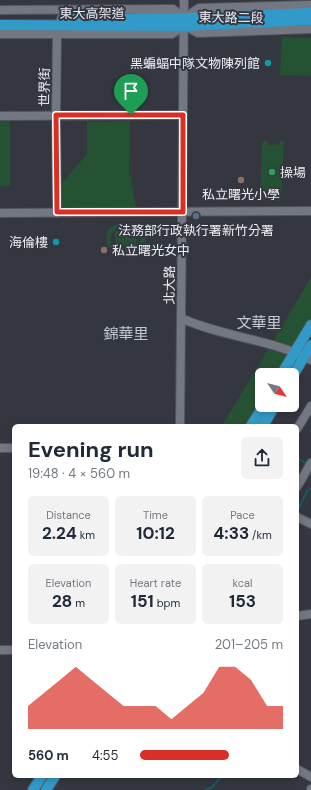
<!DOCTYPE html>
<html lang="en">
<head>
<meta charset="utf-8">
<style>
	:root { --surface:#fff; --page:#f2f2f3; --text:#1f2937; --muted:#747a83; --accent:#d93025 }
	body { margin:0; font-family:"DM Sans","Noto Sans TC",sans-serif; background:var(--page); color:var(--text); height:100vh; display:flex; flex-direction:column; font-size:15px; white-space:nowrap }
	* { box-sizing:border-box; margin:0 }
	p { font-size:13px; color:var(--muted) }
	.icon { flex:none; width:22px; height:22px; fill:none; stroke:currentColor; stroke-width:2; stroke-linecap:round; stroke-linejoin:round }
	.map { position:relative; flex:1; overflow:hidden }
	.side { position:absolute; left:12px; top:424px; width:287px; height:354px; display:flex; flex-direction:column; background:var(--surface); border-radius:6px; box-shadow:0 2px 6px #0003 }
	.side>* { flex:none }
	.needle { width:26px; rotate:125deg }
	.tools { position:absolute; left:255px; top:368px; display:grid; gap:8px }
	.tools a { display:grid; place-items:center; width:44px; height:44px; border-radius:6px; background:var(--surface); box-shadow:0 2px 6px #0003; font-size:20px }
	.pin { position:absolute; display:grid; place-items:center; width:34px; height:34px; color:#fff; margin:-41px -17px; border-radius:50% 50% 50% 0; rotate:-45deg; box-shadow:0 0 4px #0007 }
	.pin .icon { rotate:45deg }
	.round { display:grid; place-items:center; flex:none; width:42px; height:42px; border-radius:6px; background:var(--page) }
	.headline { display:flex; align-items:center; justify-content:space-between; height:68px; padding:0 16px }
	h1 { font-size:22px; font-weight:700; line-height:30px }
	.stats { display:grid; grid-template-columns:repeat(3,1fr); gap:6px; height:68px; padding:4px 16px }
	.stats div { display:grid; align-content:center; border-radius:6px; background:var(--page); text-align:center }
	.stats b { font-size:17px; font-weight:700 }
	.stats small { font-size:11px; font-weight:400 }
	.stats p { font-size:11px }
	.chart { height:112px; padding:8px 16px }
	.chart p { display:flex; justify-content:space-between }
	.chart svg { width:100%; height:72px; margin-top:4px; fill:var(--accent); opacity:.7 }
	ul { padding:0 16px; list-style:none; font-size:13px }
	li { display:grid; grid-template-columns:64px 48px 1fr; align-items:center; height:30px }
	li i { height:10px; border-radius:5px; background:var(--accent) }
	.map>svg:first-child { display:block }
</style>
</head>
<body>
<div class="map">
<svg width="311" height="790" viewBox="0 0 311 790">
	<rect width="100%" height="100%" fill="#343740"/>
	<g fill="#255232" fill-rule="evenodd">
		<path d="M282,37l29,1v38l-31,-1z"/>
		<rect x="0" y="119" width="10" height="67"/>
		<path d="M130,121l-1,54 3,3 -1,9 3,1 -1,6 4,15 -72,-1 -4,-5v-22h3l23,-27v-32z"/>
		<path d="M262,141h5l1,5 9,-2 2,2 1,-5h4l-3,60h-4v-3l-6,2 -6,-3v3h-5z"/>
		<path d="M147,223l-1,5 -3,1c5,8 3,17 -6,23h-20l-10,-7v-12l4,-7 7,-2zM118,228l20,2 3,7c-1,13 -17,12 -27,10 -6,-7 -4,-15 4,-19z"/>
		<path d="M115,231h21v14h-20z"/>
		<path d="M311,277v42l-18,30 -21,-6z"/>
		<path d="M269,348l21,5 -13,22h-15v26l-15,25h-25z"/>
	</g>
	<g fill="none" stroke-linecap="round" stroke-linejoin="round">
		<g stroke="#0f656a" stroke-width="1.5">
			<path d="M297,458l10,6"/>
			<path d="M297,512l10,-21 4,-3"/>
			<path d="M206,790l6,-3 10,-11"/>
		</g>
		<g stroke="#52545c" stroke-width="10">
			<g id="minor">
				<path d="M0,10l173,-1 11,9"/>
				<path d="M184,18l15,-10 112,-3"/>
				<path d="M185,26l13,7 113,-4"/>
				<path d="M0,34h172l12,-8"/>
				<path d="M0,116l183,-1"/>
				<path d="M0,213l311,-2"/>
				<path d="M57,213l-1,-98 1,-81"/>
				<path d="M181,318c41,19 90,21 130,42"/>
				<path d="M180,426l4,-426"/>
				<path d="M297,429l14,-23"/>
				<path d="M0,448h14"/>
				<path d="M297,487l14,-24"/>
				<path d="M297,517l14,7"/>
				<path d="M297,616l14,-2"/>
				<path d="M0,650h14"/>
				<path d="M297,769l14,8"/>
				<path d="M311,790v-1"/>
			</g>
		</g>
		<g stroke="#52545c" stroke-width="12">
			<g id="major">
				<path d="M62,19l122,-1 126,-5"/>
				<path d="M0,25l184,1 127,-6"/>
				<path d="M281,375l30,-50"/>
				<path d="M292,377l19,-32"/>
				<path d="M251,426l13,-21"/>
				<path d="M263,426l12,-21"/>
				<path d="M33,790l9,-14"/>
				<path d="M46,790l9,-14"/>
			</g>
		</g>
		<use href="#minor" stroke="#737781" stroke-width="8"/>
		<use href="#major" stroke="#329ac8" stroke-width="10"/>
	</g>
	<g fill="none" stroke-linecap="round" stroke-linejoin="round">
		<g stroke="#fff" stroke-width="8">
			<path id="route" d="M56,115h127v97h-126z"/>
		</g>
		<use href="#route" stroke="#d93025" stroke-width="5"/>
	</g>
	<g fill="#0f9aa8" stroke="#343740" stroke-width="1.5">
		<circle cx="268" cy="63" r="4"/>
		<circle cx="56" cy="242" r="4"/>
	</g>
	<circle fill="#2e9e5b" stroke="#343740" stroke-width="1.5" cx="272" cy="172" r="4"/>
	<g fill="#8d6e63" stroke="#343740" stroke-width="1.5">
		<circle cx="241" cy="180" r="4"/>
		<circle cx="104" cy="250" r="4"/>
	</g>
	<circle fill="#5c6f8a" stroke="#343740" stroke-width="1.5" cx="196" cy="216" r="4"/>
	<g text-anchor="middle" stroke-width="4" stroke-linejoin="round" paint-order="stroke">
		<g font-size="13" fill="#eceef4" stroke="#343740">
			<text x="92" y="18">東大高架道</text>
			<text transform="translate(231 17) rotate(1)" y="5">東大路二段</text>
			<text transform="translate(44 87) rotate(-89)" y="5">世界街</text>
			<text transform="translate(169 285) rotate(-89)" y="5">北大路</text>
		</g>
		<g font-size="13" fill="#eceef4" stroke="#343740" text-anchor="end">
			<text x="260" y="68">黑蝙蝠中隊文物陳列館</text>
			<text x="280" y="177" text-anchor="start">操場</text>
			<text x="241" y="199" text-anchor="middle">私立曙光小學</text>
			<text x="196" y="235" text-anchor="middle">法務部行政執行署新竹分署</text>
			<text x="48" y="247">海倫樓</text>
			<text x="112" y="255" text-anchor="start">私立曙光女中</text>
		</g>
		<g font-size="15" fill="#c4c8d3" stroke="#343740">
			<text x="259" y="328">文華里</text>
			<text x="126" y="339">錦華里</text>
		</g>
	</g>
</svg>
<div class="tools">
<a><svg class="needle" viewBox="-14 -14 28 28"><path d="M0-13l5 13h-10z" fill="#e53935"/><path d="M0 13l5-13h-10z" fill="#747a83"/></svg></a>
</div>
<div class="pin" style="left:131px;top:115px;background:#1e9e55"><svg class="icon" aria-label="arrive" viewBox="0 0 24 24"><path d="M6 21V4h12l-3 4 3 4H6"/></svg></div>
<section class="side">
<div class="headline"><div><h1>Evening run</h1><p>19:48 · 4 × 560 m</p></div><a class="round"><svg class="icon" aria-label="share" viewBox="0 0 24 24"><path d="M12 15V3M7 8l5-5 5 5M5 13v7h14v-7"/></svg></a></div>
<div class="stats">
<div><p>Distance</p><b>2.24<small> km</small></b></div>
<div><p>Time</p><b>10:12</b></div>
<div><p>Pace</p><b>4:33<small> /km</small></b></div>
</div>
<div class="stats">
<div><p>Elevation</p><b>28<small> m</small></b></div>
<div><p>Heart rate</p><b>151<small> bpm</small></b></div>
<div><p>kcal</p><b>153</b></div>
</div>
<div class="chart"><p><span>Elevation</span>201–205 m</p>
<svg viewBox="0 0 160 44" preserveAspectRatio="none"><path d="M0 44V30L10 22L20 14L30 6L40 14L50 22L60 30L70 30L80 30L90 38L100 30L110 22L120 6L130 6L140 14L150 30L160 30V44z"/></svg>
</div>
<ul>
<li><b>560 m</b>4:55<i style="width:62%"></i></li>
</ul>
</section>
</div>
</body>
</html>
